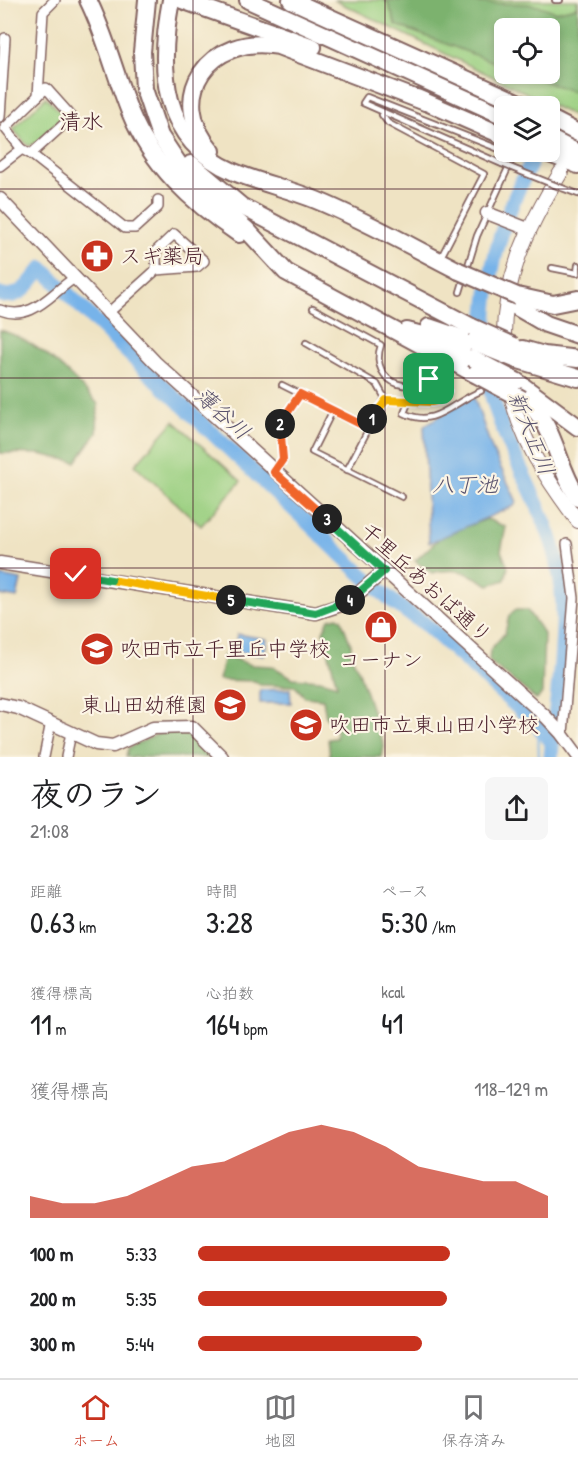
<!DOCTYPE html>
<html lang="ja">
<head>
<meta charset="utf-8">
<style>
	:root { --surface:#fff; --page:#f6f6f6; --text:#202124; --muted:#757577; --line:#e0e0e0; --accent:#c8321e }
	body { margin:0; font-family:"Patrick Hand","Klee One",sans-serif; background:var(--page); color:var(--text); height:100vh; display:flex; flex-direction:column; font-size:22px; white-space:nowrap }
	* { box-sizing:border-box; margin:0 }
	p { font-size:20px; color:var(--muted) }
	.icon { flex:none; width:33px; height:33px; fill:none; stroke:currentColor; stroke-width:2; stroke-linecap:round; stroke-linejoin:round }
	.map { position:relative; height:757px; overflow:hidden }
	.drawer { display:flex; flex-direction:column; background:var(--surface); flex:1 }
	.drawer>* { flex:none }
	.controls { position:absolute; left:494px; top:18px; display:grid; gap:12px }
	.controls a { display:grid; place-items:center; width:66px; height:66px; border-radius:9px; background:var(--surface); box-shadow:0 3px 9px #0003; font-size:30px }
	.pin { position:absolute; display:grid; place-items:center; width:51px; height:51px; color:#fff; margin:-26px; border-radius:12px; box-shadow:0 3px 9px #0006 }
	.km { position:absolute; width:30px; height:30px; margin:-15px; border-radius:50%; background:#222; color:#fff; font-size:16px; line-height:30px; text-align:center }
	.round { display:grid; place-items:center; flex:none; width:63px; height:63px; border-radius:9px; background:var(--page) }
	.overview { display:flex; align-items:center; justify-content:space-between; height:102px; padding:0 30px }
	h1 { font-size:33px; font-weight:600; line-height:45px }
	.metrics { display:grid; grid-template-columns:repeat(3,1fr); gap:9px; height:102px; padding:6px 30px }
	.metrics div { display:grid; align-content:center }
	.metrics b { font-size:30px; font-weight:600 }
	.metrics small { font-size:16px; font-weight:400 }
	.metrics p { font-size:16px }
	.chart { height:168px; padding:12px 30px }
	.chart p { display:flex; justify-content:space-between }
	.chart svg { width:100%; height:108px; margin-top:6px; fill:var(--accent); opacity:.7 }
	ul { padding:0 30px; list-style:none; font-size:20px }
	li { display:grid; grid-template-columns:96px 72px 1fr; align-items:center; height:45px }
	li i { height:15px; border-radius:8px; background:var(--accent) }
	.tab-bar { display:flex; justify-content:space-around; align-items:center; height:84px; border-top:2px solid var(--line); background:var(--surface); font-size:16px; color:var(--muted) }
	.tab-bar a { display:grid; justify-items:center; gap:3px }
	.tab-bar .selected { color:var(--accent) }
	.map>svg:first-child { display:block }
</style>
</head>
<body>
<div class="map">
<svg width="578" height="757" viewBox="0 0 578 757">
	<rect width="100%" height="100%" fill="#fcf5e5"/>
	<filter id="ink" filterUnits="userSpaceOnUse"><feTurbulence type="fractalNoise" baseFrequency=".0167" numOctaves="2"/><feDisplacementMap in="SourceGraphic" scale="12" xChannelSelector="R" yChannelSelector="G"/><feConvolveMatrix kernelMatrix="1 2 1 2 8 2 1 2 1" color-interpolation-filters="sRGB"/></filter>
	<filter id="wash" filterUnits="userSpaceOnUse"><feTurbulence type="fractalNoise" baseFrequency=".008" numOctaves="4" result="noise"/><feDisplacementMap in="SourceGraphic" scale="24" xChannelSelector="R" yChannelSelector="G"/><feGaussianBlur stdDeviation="1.35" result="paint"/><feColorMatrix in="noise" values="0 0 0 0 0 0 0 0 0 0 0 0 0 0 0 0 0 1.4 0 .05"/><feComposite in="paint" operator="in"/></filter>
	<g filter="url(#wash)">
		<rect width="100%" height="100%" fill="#efe3c3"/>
		<g fill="#9acf80" stroke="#727756" stroke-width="1.5" fill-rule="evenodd">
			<path d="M334,0h244v118zM504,28h45v46h-45z"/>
			<path d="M46,97l19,20 -26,25 -11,4 -15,-17z"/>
			<path d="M174,421l67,60 -40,45 -66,-61z"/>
		</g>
		<g fill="#7bb26e" stroke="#62684c" stroke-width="1.5">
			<path d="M384,0c33,0 66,0 98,3 26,2 50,-3 73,9l21,-5 2,-7v89l-7,2 -47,-17h25v-46h-45v38l-108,-41 -8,-22z"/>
			<path d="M0,330c39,11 71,45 98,74l-1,29 -21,29 -37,-8 -39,-1z"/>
			<path d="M487,519l19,8 -5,24 7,16 -3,13 -16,5c-23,-13 -30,-18 -57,-12l-17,-12 29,-27z"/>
			<path d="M515,610h12l17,24 -2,59 -5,7 -48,-39 1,-11 15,-17 4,-17z"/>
			<path d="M337,617l4,2 10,26v10l8,17 25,74 -2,11h-52l-2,-18 8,-1v-13l-10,-7 -3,-19 -18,-2 -10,-11 -35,-1 -5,-4 -36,-1 5,-25 27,10 21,1 21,12 27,2 17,5 -14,-53 6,-13z"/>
			<path d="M178,732l21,7 15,18h-88l2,-9 32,-15z"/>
		</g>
		<g fill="#77b3e9" stroke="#60698a" stroke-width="1.5">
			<path d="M471,396l3,1 18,52 25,53 -3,4 -85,37 -5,-117z"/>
			<path d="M0,576l21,4 -4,18 -17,-3z"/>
			<path d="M237,634l30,5 -3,17 -30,-5z"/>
			<path d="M290,689l1,14h-31v-13z"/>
		</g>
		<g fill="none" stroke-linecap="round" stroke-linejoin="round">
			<path stroke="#77b3e9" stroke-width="2" d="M538,729l1,28"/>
			<g stroke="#77b3e9" stroke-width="15">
				<path d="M0,294c19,8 31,-13 42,-26 85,86 173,168 261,250 34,32 82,83 121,105l111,100 17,19"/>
				<path d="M485,343c-1,-64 16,-122 45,-178"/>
				<path d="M487,373c10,64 50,117 68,179 18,62 1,141 -4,205"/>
			</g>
		</g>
	</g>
	<g filter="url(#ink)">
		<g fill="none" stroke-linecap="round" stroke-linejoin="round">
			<g stroke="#846460" stroke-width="8">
				<g id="lane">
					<path d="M555,0h5"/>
					<path d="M382,115l6,8 96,51 -44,85"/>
					<path d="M502,164l-139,-61 4,-6 137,54"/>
					<path d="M562,188l16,6"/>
					<path d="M552,268l25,5 1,-8"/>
					<path d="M460,292l17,-56 37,-81 -8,-3"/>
					<path d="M313,308l68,37c-14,40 40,57 57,20"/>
					<path d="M306,343l71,41 9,16"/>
					<path d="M282,385l86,43"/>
					<path d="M409,401l-5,12c31,16 48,-11 77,-22"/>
					<path d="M333,410l-21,42 90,45"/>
					<path d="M276,470l7,-11 -3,-32 20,-33"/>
					<path d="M347,470l36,-69 48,1 10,-2 6,-9 -1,-8 -12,-9"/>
				</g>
			</g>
			<g stroke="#846460" stroke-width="12">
				<g id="street">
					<path d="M46,88l26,29 -41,37 -9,-5 -17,-21z"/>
					<path d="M38,96l5,-84 12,-12"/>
					<path d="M0,117l5,-79"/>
					<path d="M31,154l94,74h10l23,-21v-7"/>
					<path d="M0,166l22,-17"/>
					<path d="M0,310c32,12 49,-15 73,-31"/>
					<path d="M107,314l49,-44 41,-3 7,-6 -30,-27 -18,17v19"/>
					<path d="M563,734l11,-136 -7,-54"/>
					<path d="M44,757l7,-35"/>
					<path d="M66,757l5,-24"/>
				</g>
			</g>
			<g stroke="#846460" stroke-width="15">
				<g id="secondary">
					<path d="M0,199l155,163 391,355 15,16 17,23"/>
					<path d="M487,213l41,16"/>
					<path d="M0,563l316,50 31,-10 37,-32"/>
					<path d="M0,704l18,4 78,36 17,2 40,-18 39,-1 30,30"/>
				</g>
			</g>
			<g stroke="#846460" stroke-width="16">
				<g id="primary">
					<path d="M504,349c-3,-67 23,-121 57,-177"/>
					<path d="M509,386c10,52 37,93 69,135"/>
				</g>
			</g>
			<g stroke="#846460" stroke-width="20">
				<g id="highway">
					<path d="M88,0c18,36 27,75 42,112 22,54 62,90 109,122"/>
					<path d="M147,0l-5,52 2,37 16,47 24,36 17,18 45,39 40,43 189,102"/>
					<path d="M171,0c-13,68 -11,140 63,172 27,11 55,17 82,28 49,20 96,47 143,71"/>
					<path d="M182,0l131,47"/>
					<path d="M248,0l256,116"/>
					<path d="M291,0l235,106"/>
					<path d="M417,98l87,38"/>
					<path d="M549,118l29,15"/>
					<path d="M549,138l29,15"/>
					<path d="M212,151c-48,-55 -2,-118 66,-105l147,56"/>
					<path d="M544,152l34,13"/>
					<path d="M191,164l50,42 231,121"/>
					<path d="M517,296l36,8 25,-5"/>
					<path d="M515,306l31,18 32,11"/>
					<path d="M429,327l44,15"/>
					<path d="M407,331l30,8 35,19"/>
					<path d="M523,349l21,6 34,4"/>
					<path d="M515,359l63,19"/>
					<path d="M516,381l62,46"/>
					<path d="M522,399c35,23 33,66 56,98"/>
				</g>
			</g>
			<use href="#lane" stroke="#fff" stroke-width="4.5"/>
			<use href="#street" stroke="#fff" stroke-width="9"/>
			<use href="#secondary" stroke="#fff" stroke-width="12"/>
			<use href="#primary" stroke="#fff" stroke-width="14"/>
			<use href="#highway" stroke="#fff" stroke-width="16"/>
			<g stroke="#846460" stroke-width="8" stroke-linecap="butt">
				<path id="lane-bridge" d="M502,164l60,24"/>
			</g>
			<g stroke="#846460" stroke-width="20" stroke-linecap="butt">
				<g id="highway-bridge">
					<path d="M459,271l58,25"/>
					<path d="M472,327l42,19"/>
					<path d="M473,342l42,17"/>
					<path d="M472,358l44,23"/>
					<path d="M475,374l47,25"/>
				</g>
			</g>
			<use href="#lane-bridge" stroke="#fff" stroke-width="4.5"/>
			<use href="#highway-bridge" stroke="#fff" stroke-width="16"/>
		</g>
	</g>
	<g fill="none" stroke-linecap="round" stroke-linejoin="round" filter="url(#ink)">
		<g stroke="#fff" stroke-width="12">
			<path id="split-1" d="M372,419l14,-19 45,2 10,-2 6,-9 -1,-8 -12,-9 -5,5"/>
		</g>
		<g stroke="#fff" stroke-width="12">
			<path id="split-2" d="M280,424l20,-30 68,34 4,-9"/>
		</g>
		<g stroke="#fff" stroke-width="12">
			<path id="split-3" d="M280,424l3,35 -9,13 53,47"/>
		</g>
		<g stroke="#fff" stroke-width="12">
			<path id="split-4" d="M327,519l57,52 -34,29"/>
		</g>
		<g stroke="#fff" stroke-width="12">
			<path id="split-5" d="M231,600l85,13 34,-13"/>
		</g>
		<g stroke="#fff" stroke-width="12">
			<path id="split-6" d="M111,580l120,20"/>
		</g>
		<g stroke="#fff" stroke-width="12">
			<path id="split-7" d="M76,574l35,6"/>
		</g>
		<use href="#split-1" stroke="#f5b400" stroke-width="8"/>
		<use href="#split-2" stroke="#f0652b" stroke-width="8"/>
		<use href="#split-3" stroke="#f0652b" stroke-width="8"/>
		<use href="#split-4" stroke="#22a559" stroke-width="8"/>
		<use href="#split-5" stroke="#22a559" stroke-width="8"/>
		<use href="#split-6" stroke="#f5b400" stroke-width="8"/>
		<use href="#split-7" stroke="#22a559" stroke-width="8"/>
	</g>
	<path fill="none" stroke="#4a1f2b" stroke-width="1.5" stroke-opacity="0.55" d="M193,0v757M385,0v757M0,189h578M0,378h578M0,568h578"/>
	<defs>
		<g id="pharmacy-disc" transform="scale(1.725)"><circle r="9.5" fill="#c8321e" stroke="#fcf5e5"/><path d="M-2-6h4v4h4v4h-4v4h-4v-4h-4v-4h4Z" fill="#fff"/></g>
		<g id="shop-disc" transform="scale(1.725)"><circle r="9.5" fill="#c8321e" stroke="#fcf5e5"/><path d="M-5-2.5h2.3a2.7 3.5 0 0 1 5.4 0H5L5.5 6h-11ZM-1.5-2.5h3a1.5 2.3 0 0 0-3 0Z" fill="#fff"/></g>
		<g id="school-disc" transform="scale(1.725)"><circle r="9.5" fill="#c8321e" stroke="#fcf5e5"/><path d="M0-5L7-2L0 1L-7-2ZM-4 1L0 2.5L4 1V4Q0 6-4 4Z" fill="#fff"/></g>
	</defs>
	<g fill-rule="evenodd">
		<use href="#pharmacy-disc" x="97" y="256"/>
		<use href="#shop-disc" x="381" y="627"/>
		<use href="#school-disc" x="97" y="649"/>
		<use href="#school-disc" x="230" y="705"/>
		<use href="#school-disc" x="306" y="725"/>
	</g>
	<g text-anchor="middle" stroke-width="4.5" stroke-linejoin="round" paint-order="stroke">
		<g font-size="21" fill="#4a1f2b" stroke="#fcf5e5" text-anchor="start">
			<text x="120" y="263">スギ薬局</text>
			<text x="120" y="656">吹田市立千里丘中学校</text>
			<text x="381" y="667" text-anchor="middle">コーナン</text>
			<text x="207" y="712" text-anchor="end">東山田幼稚園</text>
			<text x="329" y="732">吹田市立東山田小学校</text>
		</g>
		<g font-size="21" fill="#4a1f2b" stroke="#fcf5e5">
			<text transform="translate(426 583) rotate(42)" y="7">千里丘あおば通り</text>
		</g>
		<g font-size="22" fill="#4a1f2b" stroke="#fcf5e5">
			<text x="81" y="129">清水</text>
		</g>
		<g font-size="22" font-style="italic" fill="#5a536e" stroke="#fcf5e5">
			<text transform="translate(223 413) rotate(42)" y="8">薄谷川</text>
			<text transform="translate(532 433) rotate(68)" y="8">新大正川</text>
			<text x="465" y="492">八丁池</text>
		</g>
	</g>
</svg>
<div class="controls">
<a><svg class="icon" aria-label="locate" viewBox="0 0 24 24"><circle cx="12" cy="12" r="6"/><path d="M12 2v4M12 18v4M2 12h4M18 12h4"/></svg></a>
<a><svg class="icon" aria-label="layers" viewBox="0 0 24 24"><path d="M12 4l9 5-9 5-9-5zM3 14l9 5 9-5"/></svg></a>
</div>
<div class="pin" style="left:429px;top:379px;background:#1e9e55"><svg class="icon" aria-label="arrive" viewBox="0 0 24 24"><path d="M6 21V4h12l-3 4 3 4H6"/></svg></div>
<div class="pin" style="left:76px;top:574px;background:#d93025"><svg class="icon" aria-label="check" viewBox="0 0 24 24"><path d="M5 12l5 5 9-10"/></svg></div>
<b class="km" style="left:372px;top:419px">1</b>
<b class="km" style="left:280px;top:424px">2</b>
<b class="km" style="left:327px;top:519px">3</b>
<b class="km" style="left:350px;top:600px">4</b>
<b class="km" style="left:231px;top:600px">5</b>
</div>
<section class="drawer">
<div class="overview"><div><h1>夜のラン</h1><p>21:08</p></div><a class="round"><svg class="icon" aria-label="share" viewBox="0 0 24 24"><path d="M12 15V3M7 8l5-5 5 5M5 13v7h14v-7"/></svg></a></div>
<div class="metrics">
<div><p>距離</p><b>0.63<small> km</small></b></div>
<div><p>時間</p><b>3:28</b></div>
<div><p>ペース</p><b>5:30<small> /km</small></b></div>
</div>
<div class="metrics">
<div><p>獲得標高</p><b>11<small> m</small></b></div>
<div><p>心拍数</p><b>164<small> bpm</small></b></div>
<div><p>kcal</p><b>41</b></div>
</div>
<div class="chart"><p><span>獲得標高</span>118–129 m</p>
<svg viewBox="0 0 160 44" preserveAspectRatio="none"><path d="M0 44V35L10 38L20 38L30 35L40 29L50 23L60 21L70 15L80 9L90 6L100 9L110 15L120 23L130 26L140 29L150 29L160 35V44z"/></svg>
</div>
<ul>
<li><b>100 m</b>5:33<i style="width:72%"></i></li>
<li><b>200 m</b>5:35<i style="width:71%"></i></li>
<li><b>300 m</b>5:44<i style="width:64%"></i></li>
</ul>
</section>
<nav class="tab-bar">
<a class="selected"><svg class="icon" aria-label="home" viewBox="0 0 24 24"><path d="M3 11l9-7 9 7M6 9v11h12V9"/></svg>ホーム</a>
<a><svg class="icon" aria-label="map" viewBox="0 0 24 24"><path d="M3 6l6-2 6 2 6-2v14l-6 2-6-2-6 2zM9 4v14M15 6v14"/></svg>地図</a>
<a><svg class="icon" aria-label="saved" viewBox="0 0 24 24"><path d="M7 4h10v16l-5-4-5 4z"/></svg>保存済み</a>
</nav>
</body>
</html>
